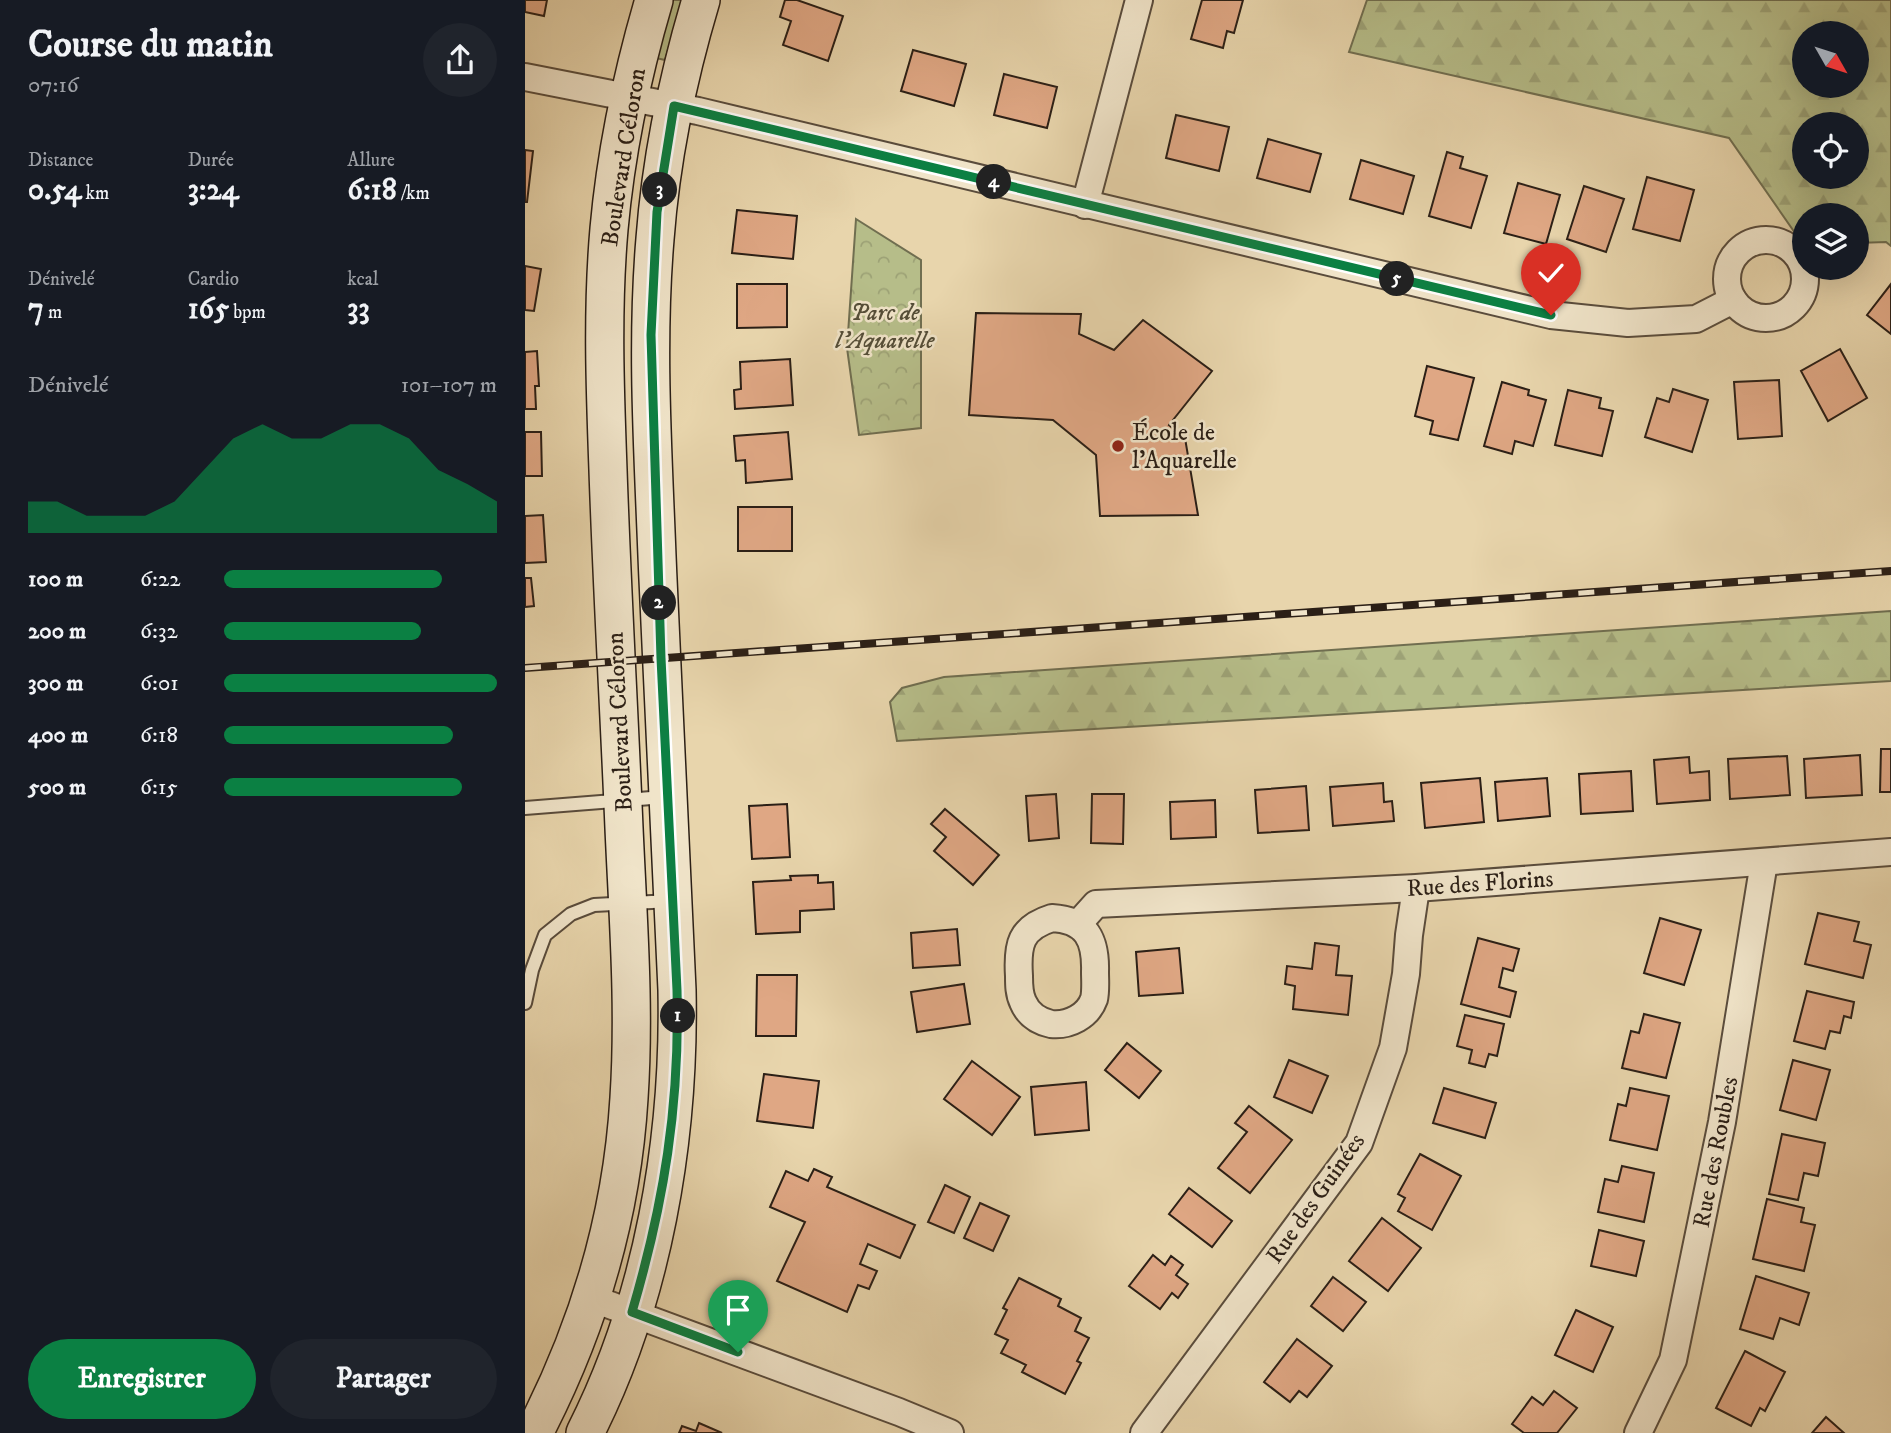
<!DOCTYPE html>
<html lang="fr">
<head>
<meta charset="utf-8">
<style>
	:root { --surface:#171b24; --page:#20242c; --text:#f1f3f6; --muted:#9ea1a6; --accent:#0b8043 }
	body { margin:0; font-family:"IM FELL DW Pica",serif; background:var(--page); color:var(--text); height:100vh; display:flex; flex-direction:column; font-size:26px; white-space:nowrap }
	* { box-sizing:border-box; margin:0 }
	p { font-size:23px; color:var(--muted) }
	.icon { flex:none; width:38px; height:38px; fill:none; stroke:currentColor; stroke-width:2; stroke-linecap:round; stroke-linejoin:round }
	.map { position:relative; flex:1; overflow:hidden }
	.panel { display:flex; flex-direction:column; background:var(--surface); width:525px }
	.panel>* { flex:none }
	.needle { width:46px; rotate:129deg }
	.fabs { position:absolute; left:1267px; top:21px; display:grid; gap:14px }
	.fabs a { display:grid; place-items:center; width:77px; height:77px; border-radius:50%; background:var(--surface); box-shadow:0 7px 28px #0002; font-size:35px }
	.pin { position:absolute; display:grid; place-items:center; width:60px; height:60px; color:#fff; margin:-72px -30px; border-radius:50% 50% 50% 0; rotate:-45deg; box-shadow:0 0 7px #0007 }
	.pin .icon { rotate:45deg }
	.km { position:absolute; width:35px; height:35px; margin:-18px; border-radius:50%; background:#222; color:#fff; font-size:19px; line-height:35px; text-align:center }
	.round { display:grid; place-items:center; flex:none; width:74px; height:74px; border-radius:37px; background:var(--page) }
	.overview { display:flex; align-items:center; justify-content:space-between; height:119px; padding:0 28px }
	h1 { font-size:38px; font-weight:700; line-height:52px }
	.stats { display:grid; grid-template-columns:repeat(3,1fr); gap:10px; height:119px; padding:7px 28px }
	.stats div { display:grid; align-content:center }
	.stats b { font-size:30px; font-weight:700 }
	.stats small { font-size:19px; font-weight:400 }
	.stats p { font-size:19px }
	.chart { height:196px; padding:14px 28px }
	.chart p { display:flex; justify-content:space-between }
	.chart svg { width:100%; height:126px; margin-top:7px; fill:var(--accent); opacity:.7 }
	.primary-button { display:flex; gap:14px; margin-top:auto; padding:14px 28px }
	.primary-button a { flex:1; height:80px; border-radius:42px; background:var(--accent); color:#fff; font-size:28px; font-weight:700; line-height:80px; text-align:center }
	.primary-button a+a { background:var(--page); color:var(--text) }
	ul { padding:0 28px; list-style:none; font-size:23px }
	li { display:grid; grid-template-columns:112px 84px 1fr; align-items:center; height:52px }
	li i { height:18px; border-radius:9px; background:var(--accent) }
	main { display:flex; flex:1; min-height:0 }
	.map>svg:first-child { display:block }
</style>
</head>
<body>
<main>
<section class="panel">
<div class="overview"><div><h1>Course du matin</h1><p>07:16</p></div><a class="round"><svg class="icon" aria-label="share" viewBox="0 0 24 24"><path d="M12 15V3M7 8l5-5 5 5M5 13v7h14v-7"/></svg></a></div>
<div class="stats">
<div><p>Distance</p><b>0.54<small> km</small></b></div>
<div><p>Durée</p><b>3:24</b></div>
<div><p>Allure</p><b>6:18<small> /km</small></b></div>
</div>
<div class="stats">
<div><p>Dénivelé</p><b>7<small> m</small></b></div>
<div><p>Cardio</p><b>165<small> bpm</small></b></div>
<div><p>kcal</p><b>33</b></div>
</div>
<div class="chart"><p><span>Dénivelé</span>101–107 m</p>
<svg viewBox="0 0 160 44" preserveAspectRatio="none"><path d="M0 44V33L10 33L20 38L30 38L40 38L50 33L60 22L70 11L80 6L90 11L100 11L110 6L120 6L130 11L140 22L150 27L160 33V44z"/></svg>
</div>
<ul>
<li><b>100 m</b>6:22<i style="width:80%"></i></li>
<li><b>200 m</b>6:32<i style="width:72%"></i></li>
<li><b>300 m</b>6:01<i style="width:100%"></i></li>
<li><b>400 m</b>6:18<i style="width:84%"></i></li>
<li><b>500 m</b>6:15<i style="width:87%"></i></li>
</ul>
<div class="primary-button"><a>Enregistrer</a><a>Partager</a></div>
</section>
<div class="map">
<svg width="1366" height="1433" viewBox="0 0 1366 1433">
	<defs>
		<pattern id="forest-firs" width="22" height="20" patternUnits="userSpaceOnUse" patternTransform="scale(1.75)"><rect width="22" height="20" fill="#b6bd89"/><path d="M5 1l3.5 6h-7zM16 11l3.5 6h-7z" fill="#9da276"/></pattern>
		<pattern id="park-crowns" width="20" height="18" patternUnits="userSpaceOnUse" patternTransform="scale(1.75)"><rect width="20" height="18" fill="#b6bd89"/><path d="M2 6a3 3 0 1 1 6 0M12 15a3 3 0 1 1 6 0" fill="none" stroke="#9da276"/></pattern>
	</defs>
	<rect width="100%" height="100%" fill="#e8d5ac"/>
	<filter id="stains"><feTurbulence type="fractalNoise" baseFrequency=".00286" numOctaves="4"/><feColorMatrix values="0 0 0 0 .2 0 0 0 0 .09 0 0 0 0 .02 0 0 0 .5 -.17"/></filter>
	<radialGradient id="worn" r=".72"><stop offset=".6" stop-color="#630" stop-opacity="0"/><stop offset="1" stop-color="#630" stop-opacity=".3"/></radialGradient>
	<path fill="#b6bd89" stroke="#706e50" stroke-width="2" d="M147,0h11l-18,60 -9,-2z"/>
	<g fill="url(#forest-firs)" stroke="#706e50" stroke-width="2" fill-rule="evenodd">
		<path d="M842,0h524v246l-5,-4 -29,1v-28h-53v28h-2l-73,-105 -380,-86zM1279,33h53v53h-53zM1279,124h53v53h-53z"/>
		<path d="M1366,611v70l-994,60 -7,-39 12,-14 42,-11z"/>
	</g>
	<path fill="url(#park-crowns)" stroke="#706e50" stroke-width="2" d="M331,219l65,41v168l-62,7 -12,-87z"/>
	<g fill="#dfa784" stroke="#2b1f16" stroke-width="2">
		<path d="M0,0h22l-3,16 -19,-4z"/>
		<path d="M260,0h12l46,16 -15,45 -45,-16 8,-24 -11,-4z"/>
		<path d="M677,0h41l-9,33 -7,-2 -4,17 -32,-9z"/>
		<path d="M388,50l53,14 -12,42 -53,-15z"/>
		<path d="M479,74l53,13 -10,41 -53,-13z"/>
		<path d="M651,115l53,12 -10,44 -53,-13z"/>
		<path d="M743,139l53,15 -11,38 -53,-14z"/>
		<path d="M0,150l8,1 -6,51h-2z"/>
		<path d="M922,152l16,5 -3,11 27,8 -16,52 -42,-12z"/>
		<path d="M836,160l53,16 -11,38 -53,-15z"/>
		<path d="M1122,177l47,13 -14,51 -47,-12z"/>
		<path d="M993,183l42,12 -14,49 -42,-11z"/>
		<path d="M1059,186l40,13 -18,53 -39,-13z"/>
		<path d="M212,210l60,6 -4,43 -61,-6z"/>
		<path d="M0,266l16,3 -7,42 -9,-1z"/>
		<path d="M212,284h50v43l-50,1z"/>
		<path d="M1366,284v50l-24,-19z"/>
		<path d="M451,313l105,1 -2,20 35,16 29,-30 69,51 -43,54 16,13 13,77 -98,1 -4,-61 -43,-35 -84,-5z"/>
		<path d="M1315,349l27,49 -39,23 -27,-50z"/>
		<path d="M12,351l2,35h-4l1,23h-11v-57z"/>
		<path d="M265,359l3,46 -58,4 -1,-19 7,-1 -1,-27z"/>
		<path d="M902,366l47,12 -16,62 -28,-6 3,-13 -18,-5z"/>
		<path d="M1254,380l3,56 -44,3 -4,-57z"/>
		<path d="M977,382l27,8 -1,5 18,5 -13,46 -18,-5 -3,13 -28,-8z"/>
		<path d="M1148,389l35,11 -16,52 -47,-15 12,-39 12,4z"/>
		<path d="M1043,390l33,8 -2,10 14,3 -11,45 -47,-11z"/>
		<path d="M0,432h16l1,44h-17z"/>
		<path d="M263,432l4,47 -46,4 -1,-23 -9,1 -2,-25z"/>
		<rect x="213" y="507" width="54" height="44"/>
		<path d="M18,515l3,47 -21,1v-47z"/>
		<path d="M0,578h6l3,28 -9,1z"/>
		<path d="M1356,749h10v43h-11z"/>
		<path d="M1335,755l2,40 -56,3 -2,-39z"/>
		<path d="M1262,756l3,39 -60,4 -2,-40z"/>
		<path d="M1164,757l1,16 19,-2 1,29 -53,4 -3,-44z"/>
		<path d="M1106,771l2,40 -52,3 -2,-40z"/>
		<path d="M955,778l4,44 -59,6 -4,-45z"/>
		<path d="M1022,778l3,38 -52,5 -3,-39z"/>
		<path d="M858,783l1,19 8,-1 2,20 -61,5 -3,-39z"/>
		<path d="M781,786l3,44 -51,3 -3,-43z"/>
		<path d="M531,794l3,44 -30,3 -3,-45z"/>
		<path d="M567,794h32l-1,50 -32,-1z"/>
		<path d="M690,800l1,37 -45,2 -1,-37z"/>
		<path d="M262,804l3,53 -38,2 -3,-53z"/>
		<path d="M420,809l54,46 -26,30 -39,-34 12,-14 -15,-13z"/>
		<path d="M293,875v8l15,-1 1,27 -34,2v21l-44,2 -3,-52 38,-2 -1,-4z"/>
		<path d="M1293,913l41,9 -5,19 17,4 -8,33 -58,-14z"/>
		<path d="M1135,918l41,12 -17,55 -40,-12z"/>
		<path d="M432,929l3,36 -47,3 -2,-35z"/>
		<path d="M953,938l41,11 -6,22 -10,-3 -4,19 17,5 -6,25 -49,-13z"/>
		<path d="M790,943l24,3 -3,29 16,1 -4,39 -55,-6 2,-23 -10,-2 2,-18 25,3z"/>
		<path d="M654,948l4,45 -44,3 -3,-44z"/>
		<path d="M232,975h40l-1,61h-40z"/>
		<path d="M439,984l6,40 -53,8 -6,-40z"/>
		<path d="M1282,991l47,11 -3,16 -7,-2 -4,17 -10,-2 -5,18 -31,-8z"/>
		<path d="M1119,1014l36,9 -14,55 -44,-10 9,-37 8,2z"/>
		<path d="M940,1015l39,9 -7,32 -8,-2 -4,13 -16,-4 3,-13 -15,-4z"/>
		<path d="M602,1043l34,28 -22,27 -34,-28z"/>
		<path d="M764,1060l39,16 -16,37 -38,-16z"/>
		<path d="M1268,1060l37,10 -14,50 -36,-10z"/>
		<path d="M447,1061l48,36 -28,38 -48,-36z"/>
		<path d="M239,1074l55,7 -6,47 -56,-7z"/>
		<path d="M561,1082l3,48 -54,5 -4,-48z"/>
		<path d="M919,1088l52,15 -11,35 -52,-15z"/>
		<path d="M1105,1088l39,8 -12,54 -47,-10 8,-36 8,2z"/>
		<path d="M724,1106l43,34 -42,53 -32,-25 29,-36 -12,-9z"/>
		<path d="M1257,1134l43,9 -7,33 -14,-3 -6,27 -29,-6z"/>
		<path d="M895,1154l41,22 -29,54 -34,-19 7,-13 -7,-4z"/>
		<path d="M1097,1166l32,7 -10,49 -46,-10 7,-33 13,3z"/>
		<path d="M289,1169l18,8 -5,10 88,38 -15,33 -32,-14 -8,20 17,7 -8,18 -11,-4 -11,27 -70,-31 28,-59 -35,-15 16,-36 22,10z"/>
		<path d="M420,1185l25,12 -16,36 -26,-11z"/>
		<path d="M664,1188l43,33 -20,26 -43,-33z"/>
		<path d="M1242,1199l37,9 -3,14 14,3 -11,46 -51,-12z"/>
		<path d="M455,1203l29,13 -16,35 -29,-13z"/>
		<path d="M857,1218l39,30 -33,43 -39,-30z"/>
		<path d="M1074,1230l45,11 -8,35 -45,-10z"/>
		<path d="M628,1255l12,10 6,-9 12,9 -7,10 12,9 -10,14 -6,-5 -12,16 -31,-23z"/>
		<path d="M1231,1276l53,17 -10,32 -19,-7 -7,21 -33,-10z"/>
		<path d="M808,1277l33,25 -23,29 -32,-25z"/>
		<path d="M494,1278l42,21 -3,7 23,12 -6,13 14,7 -12,23 4,2 -16,31 -43,-22 4,-7 -25,-12 7,-13 -13,-6 12,-24 -4,-2z"/>
		<path d="M1051,1310l37,17 -20,45 -38,-17z"/>
		<path d="M772,1339l35,27 -25,31 -8,-6 -9,11 -26,-20z"/>
		<path d="M1220,1351l40,21 -20,39 -5,-3 -9,18 -35,-18z"/>
		<path d="M1029,1391l23,17 -20,25h-33l-12,-9 20,-27 11,8z"/>
		<path d="M1301,1417l18,16h-32z"/>
		<path d="M174,1423l23,10h-43l3,-7 14,5z"/>
	</g>
	<g fill="none" stroke-linecap="round" stroke-linejoin="round">
		<g stroke="#5a4c3c" stroke-width="16">
			<g id="lane">
				<path d="M0,808l139,-11"/>
				<path d="M0,1003l7,-33 13,-35 26,-21 23,-9 77,-4"/>
			</g>
		</g>
		<g stroke="#5a4c3c" stroke-width="30">
			<g id="street">
				<path d="M0,77l173,34 853,204 77,8 68,-4 37,-19"/>
				<path d="M560,205l54,-205"/>
				<circle cx="1241" cy="279" r="39"/>
				<path d="M527,918c35,2 44,22 43,54 0,8 1,19 -1,27 -6,17 -25,27 -43,25 -13,-3 -23,-10 -28,-22 -4,-8 -4,-17 -4,-26 -2,-31 1,-48 33,-58z"/>
				<path d="M553,924l18,-20 320,-16 475,-36"/>
				<path d="M66,1298l308,114 51,21"/>
				<path d="M619,1433l215,-290 34,-95 13,-74 3,-39 7,-47"/>
				<path d="M1113,1433l35,-73 49,-238 42,-260"/>
			</g>
		</g>
		<g stroke="#2b1f16" stroke-width="40">
			<g id="secondary">
				<path d="M9,1433c54,-104 88,-218 95,-335 6,-90 -1,-180 -5,-270 -5,-120 -12,-239 -16,-358 -3,-81 -6,-161 1,-241 7,-78 23,-154 45,-229"/>
				<path d="M60,1433c68,-134 95,-293 92,-443 -7,-144 -14,-289 -20,-434 -4,-105 -11,-211 -2,-317 6,-80 23,-162 46,-239"/>
			</g>
		</g>
		<use href="#lane" stroke="#f0e4c9" stroke-width="12"/>
		<use href="#street" stroke="#f0e4c9" stroke-width="26"/>
		<use href="#secondary" stroke="#f0e4c9" stroke-width="37"/>
		<g stroke="#2b1f16" stroke-width="8">
			<path id="rail" d="M0,668l1366,-97"/>
		</g>
		<use href="#rail" stroke="#f0e4c9" stroke-width="5" stroke-dasharray="16" stroke-linecap="butt"/>
	</g>
	<g fill="none" stroke-linecap="round" stroke-linejoin="round">
		<g stroke="#fff" stroke-width="14">
			<path id="route" d="M213,1352l-106,-40c32,-109 48,-207 45,-322l-16,-332 -10,-323 6,-123 17,-106 877,209"/>
		</g>
		<use href="#route" stroke="#0b8043" stroke-width="9"/>
	</g>
	<circle fill="#8f2418" stroke="#f0e4c9" stroke-width="2.5" cx="593" cy="446" r="7"/>
	<g text-anchor="middle" stroke-width="5" stroke-linejoin="round" paint-order="stroke">
		<g font-size="24" fill="#2b1f16" stroke="#f0e4c9">
			<text transform="translate(98 157) rotate(-81)" y="8">Boulevard Céloron</text>
			<text transform="translate(94 722) rotate(-93)" y="8">Boulevard Céloron</text>
			<text transform="translate(955 883) rotate(-4)" y="8">Rue des Florins</text>
			<text transform="translate(1190 1152) rotate(-79)" y="8">Rue des Roubles</text>
			<text transform="translate(790 1198) rotate(-55)" y="8">Rue des Guinées</text>
		</g>
		<g font-size="24" font-style="italic" fill="#554e38" stroke="#f0e4c9">
			<text x="360" y="320">Parc de<tspan x="360" dy="28">l'Aquarelle</tspan></text>
		</g>
		<g font-size="24" fill="#2b1f16" stroke="#f0e4c9" text-anchor="start">
			<text x="607" y="440">École de<tspan x="607" dy="28">l'Aquarelle</tspan></text>
		</g>
	</g>
	<rect width="100%" height="100%" filter="url(#stains)"/>
	<rect width="100%" height="100%" fill="url(#worn)"/>
</svg>
<div class="fabs">
<a><svg class="needle" viewBox="-14 -14 28 28"><path d="M0-13l5 13h-10z" fill="#e53935"/><path d="M0 13l5-13h-10z" fill="#9ea1a6"/></svg></a>
<a><svg class="icon" aria-label="locate" viewBox="0 0 24 24"><circle cx="12" cy="12" r="6"/><path d="M12 2v4M12 18v4M2 12h4M18 12h4"/></svg></a>
<a><svg class="icon" aria-label="layers" viewBox="0 0 24 24"><path d="M12 4l9 5-9 5-9-5zM3 14l9 5 9-5"/></svg></a>
</div>
<div class="pin" style="left:213px;top:1352px;background:#1e9e55"><svg class="icon" aria-label="arrive" viewBox="0 0 24 24"><path d="M6 21V4h12l-3 4 3 4H6"/></svg></div>
<div class="pin" style="left:1026px;top:315px;background:#d93025"><svg class="icon" aria-label="check" viewBox="0 0 24 24"><path d="M5 12l5 5 9-10"/></svg></div>
<b class="km" style="left:153px;top:1016px">1</b>
<b class="km" style="left:134px;top:603px">2</b>
<b class="km" style="left:135px;top:190px">3</b>
<b class="km" style="left:469px;top:182px">4</b>
<b class="km" style="left:872px;top:279px">5</b>
</div>
</main>
</body>
</html>
